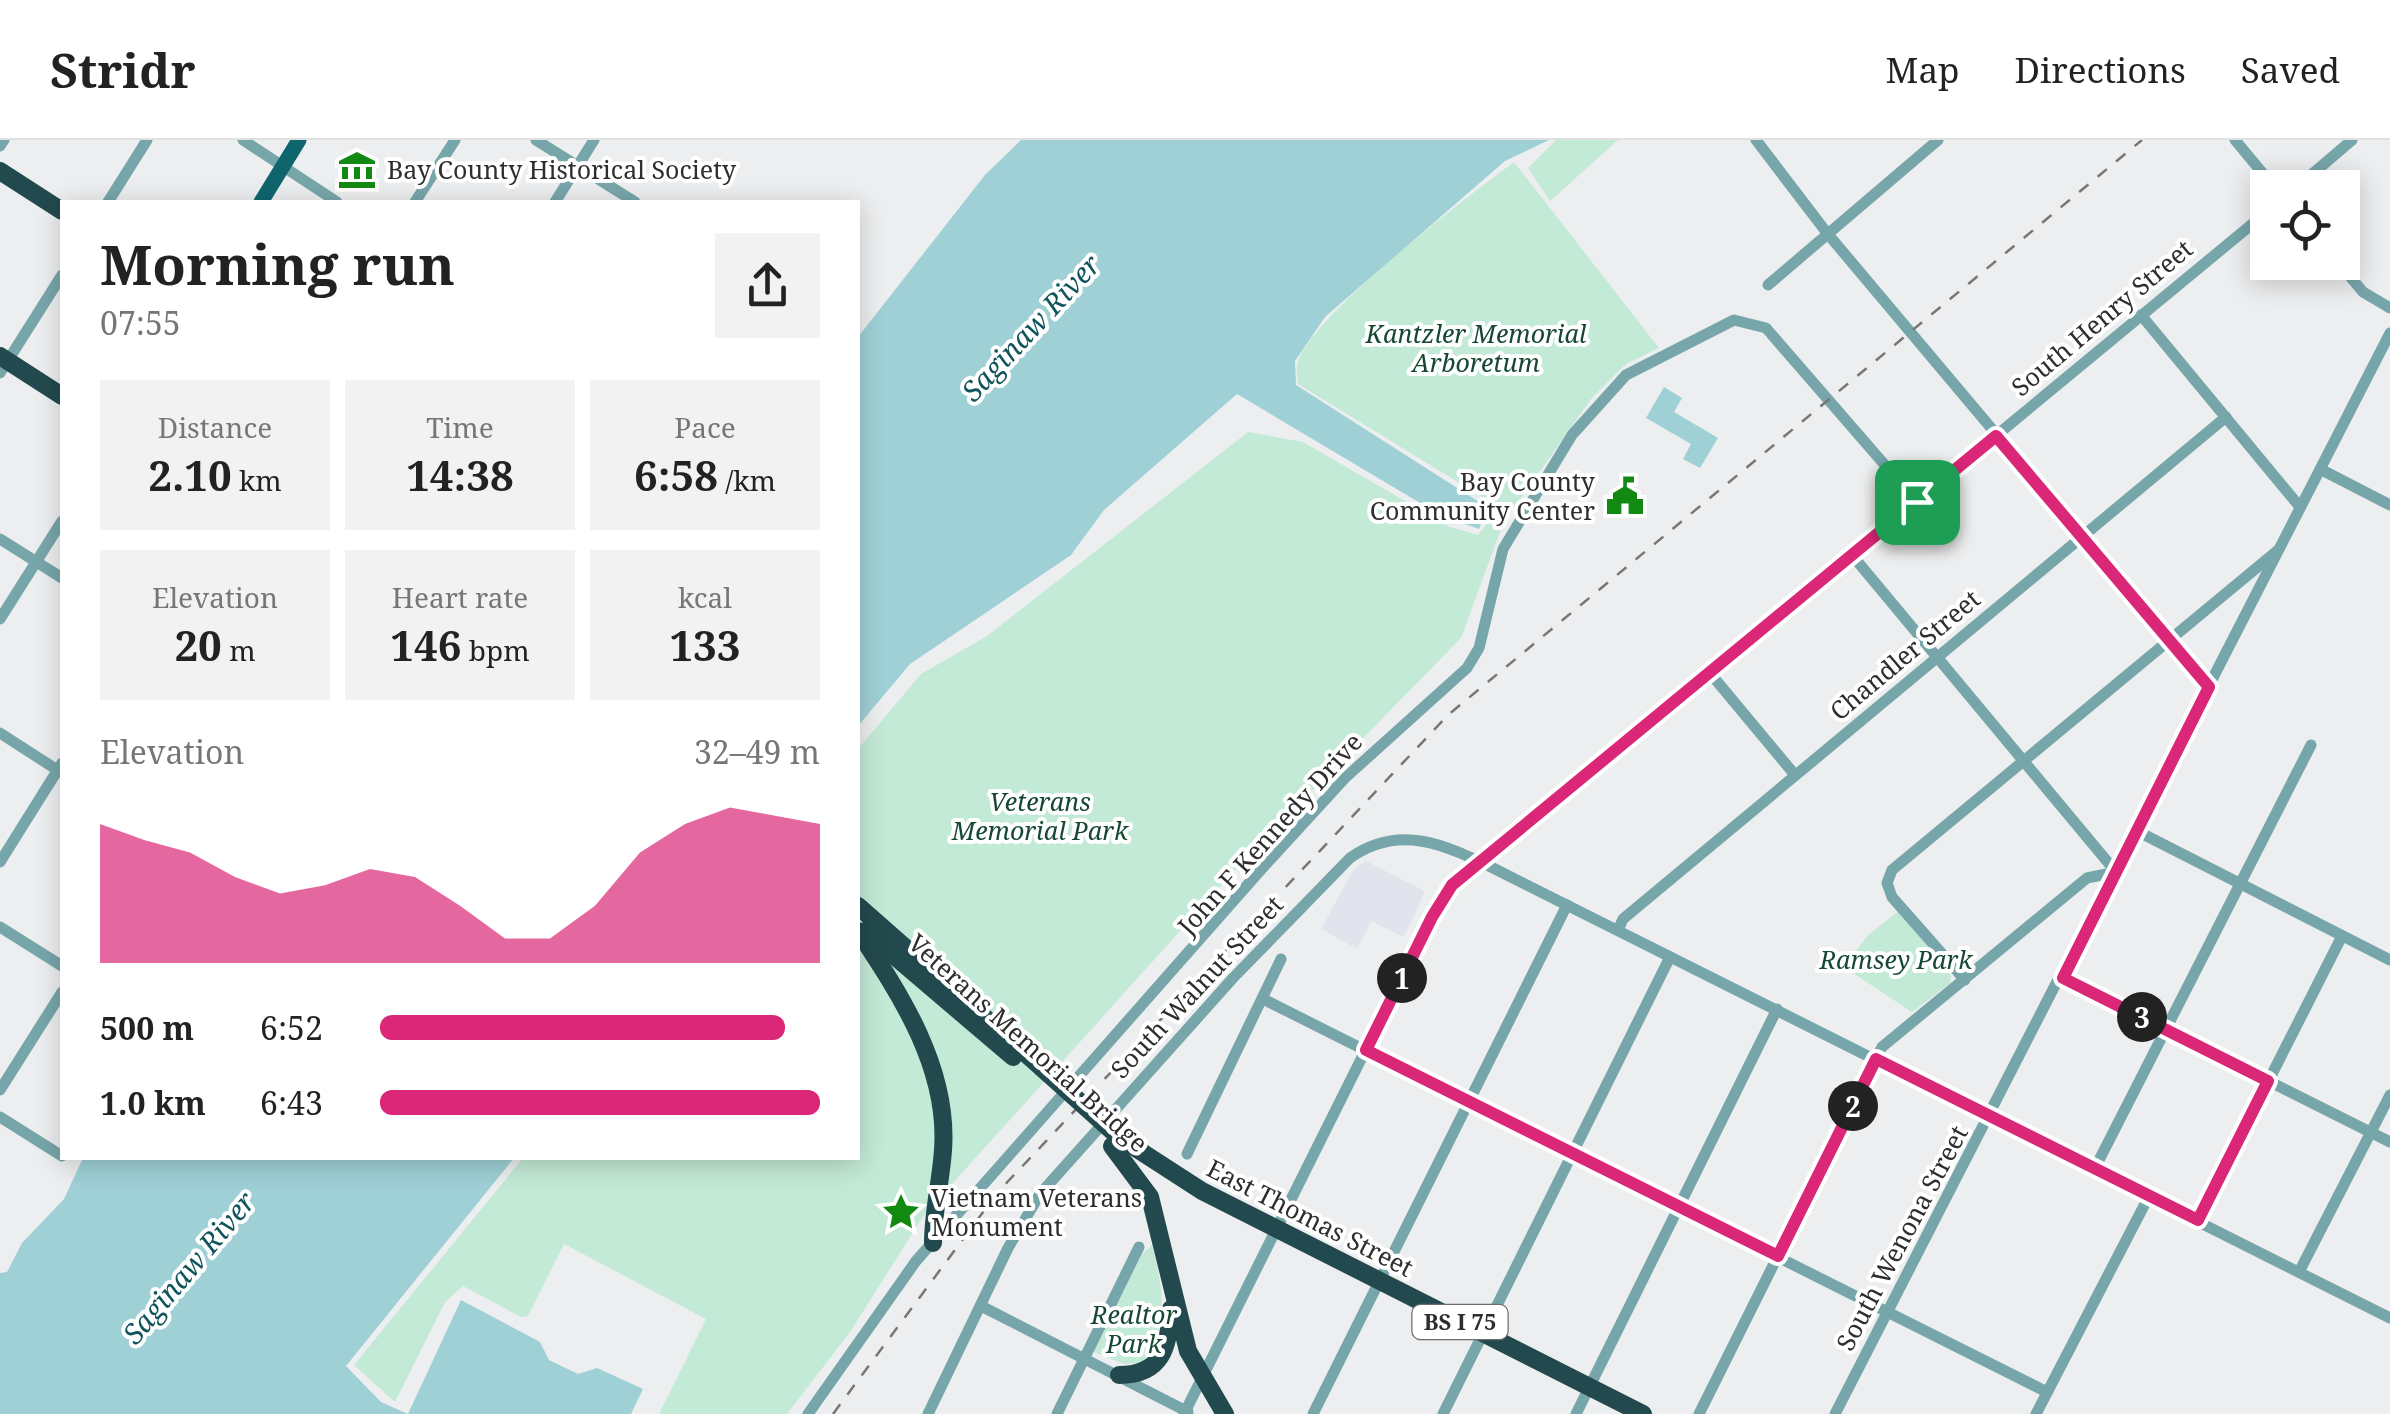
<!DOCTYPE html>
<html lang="en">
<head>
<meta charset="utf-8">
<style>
	:root { --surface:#fff; --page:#f2f2f2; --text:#222; --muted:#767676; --line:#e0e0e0; --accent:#db2777 }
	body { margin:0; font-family:"Noto Serif",serif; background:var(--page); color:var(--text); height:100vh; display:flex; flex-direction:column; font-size:38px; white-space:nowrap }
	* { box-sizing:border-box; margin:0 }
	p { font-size:32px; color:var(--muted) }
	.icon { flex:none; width:55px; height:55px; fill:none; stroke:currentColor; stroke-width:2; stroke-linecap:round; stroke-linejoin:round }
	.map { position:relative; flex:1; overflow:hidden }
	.drawer { position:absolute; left:60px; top:60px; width:800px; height:960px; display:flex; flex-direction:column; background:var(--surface); border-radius:0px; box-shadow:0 5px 25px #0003 }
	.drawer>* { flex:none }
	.tools { position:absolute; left:2250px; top:30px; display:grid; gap:20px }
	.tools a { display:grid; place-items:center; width:110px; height:110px; border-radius:0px; background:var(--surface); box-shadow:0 5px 25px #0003; font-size:50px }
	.pin { position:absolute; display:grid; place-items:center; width:85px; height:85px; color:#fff; margin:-42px; border-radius:20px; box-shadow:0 5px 15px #0006 }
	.km { position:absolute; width:50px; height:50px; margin:-25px; border-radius:50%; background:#222; color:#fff; font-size:28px; line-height:50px; text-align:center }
	.round { display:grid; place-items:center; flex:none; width:105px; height:105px; border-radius:0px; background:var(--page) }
	.overview { display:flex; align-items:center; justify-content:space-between; height:170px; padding:0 40px }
	h1 { font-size:55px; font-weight:700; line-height:75px }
	.figures { display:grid; grid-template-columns:repeat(3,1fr); gap:15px; height:170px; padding:10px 40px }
	.figures div { display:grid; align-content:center; border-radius:0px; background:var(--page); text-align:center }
	.figures b { font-size:42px; font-weight:700 }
	.figures small { font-size:28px; font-weight:400 }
	.figures p { font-size:28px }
	.chart { height:280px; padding:20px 40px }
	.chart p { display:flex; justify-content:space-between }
	.chart svg { width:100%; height:180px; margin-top:10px; fill:var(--accent); opacity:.7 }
	ul { padding:0 40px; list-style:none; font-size:32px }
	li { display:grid; grid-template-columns:160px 120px 1fr; align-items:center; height:75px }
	li i { height:25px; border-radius:12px; background:var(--accent) }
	header { display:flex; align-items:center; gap:60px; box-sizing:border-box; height:140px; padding:0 50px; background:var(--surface); border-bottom:2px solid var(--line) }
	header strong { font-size:48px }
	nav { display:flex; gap:55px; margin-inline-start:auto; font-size:35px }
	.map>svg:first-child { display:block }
</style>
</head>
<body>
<header>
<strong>Stridr</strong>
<nav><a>Map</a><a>Directions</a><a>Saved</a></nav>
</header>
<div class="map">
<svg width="2390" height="1274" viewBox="0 0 2390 1274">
	<rect width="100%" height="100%" fill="#edeeef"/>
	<path fill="#e2e4ed" d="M1366,721l59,30 -21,46 -33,-16 -14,28 -36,-20 33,-60z"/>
	<g fill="#c3ead6">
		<path d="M1556,0h62l-68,61 -22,-33z"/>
		<path d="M1514,22l145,186 -33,16 -35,35 -81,115 -212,-130c-1,-7 -2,-17 0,-23 18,-49 169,-164 216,-199z"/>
		<path d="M1248,292l55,10 147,85 28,8 13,-17 12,6 -42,114 -218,223 -319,354 -74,117 -63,82h-128l47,-95 -142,-75 -36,72 -7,1 -58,-31 -18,16 -50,100 -41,-37 169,-207h335v-409l63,-75 66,-38z"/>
		<path d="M1899,771l52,65 -1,7 -38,29 -68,-45 24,-32z"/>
		<path d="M1152,1105c11,42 18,82 -10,118l-18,1 -30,-12 1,-4 47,-94z"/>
	</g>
	<g fill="#9fd0d6">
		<path d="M1021,0h528l-44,21 -180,156 -30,44 1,24 191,122 -8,22 -37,-13 -205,-122 -133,116 -33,45 -161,109 -52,62v-389l127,-162z"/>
		<path d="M1664,247l18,11 -8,14 44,26 -18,30 -17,-9 8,-15 -45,-26z"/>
		<path d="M83,1018h431l-168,208 35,36 27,12 53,-114 79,42 9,18 29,14 19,-6 46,21 -12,25h-631v-141l7,-1 15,-29 42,-44z"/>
	</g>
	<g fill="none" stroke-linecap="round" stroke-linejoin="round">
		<g stroke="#77a6aa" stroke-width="11">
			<path d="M243,0l94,62"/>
			<path d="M536,0l99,62"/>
			<path d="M1756,0l71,93 382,454"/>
			<path d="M2235,0l40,48"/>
			<path d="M0,6l4,-6"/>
			<path d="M2296,48l56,-48"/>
			<path d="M108,62l39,-62"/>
			<path d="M415,62l40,-62"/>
			<path d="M555,62l39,-62"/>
			<path d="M2338,122l25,30 27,16"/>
			<path d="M1768,145l170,-145"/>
			<path d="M2141,175l159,192"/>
			<path d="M0,233l62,-98"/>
			<path d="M2320,329l70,36"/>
			<path d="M0,399l62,39"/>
			<path d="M1852,415l264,317"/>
			<path d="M0,479l62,-98"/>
			<path d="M1710,533l85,102"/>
			<path d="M0,593l62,40"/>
			<path d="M2137,691l253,129"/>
			<path d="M0,722l62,-99"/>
			<path d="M0,787l62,39"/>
			<path d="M1618,790l5,-11 603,-502"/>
			<path d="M2063,838l327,164"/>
			<path d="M1965,840l-73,-83 -5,-14 5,-13 385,-319"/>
			<path d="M1263,859l784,393"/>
			<path d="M0,950l62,-98"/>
			<path d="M0,977l62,39"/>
			<path d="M1187,1014l94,-195"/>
			<path d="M2095,1028l216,-423"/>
			<path d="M2198,1080l144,-284"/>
			<path d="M2299,1132l91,-177"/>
			<path d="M983,1167l205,105"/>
			<path d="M808,1274l108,-153 342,-388 87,-95 122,-110 12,-20 24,-99 69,-114 54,-60 108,-55 32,8 151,174"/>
			<path d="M928,1274l80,-166 32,-54 193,-216 117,-120c50,-35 95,-13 145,11l895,449"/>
			<path d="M1057,1274l82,-167"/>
			<path d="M1184,1274l248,-497 20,-32 816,-674"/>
			<path d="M1313,1274l254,-509"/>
			<path d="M1443,1274l227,-457"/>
			<path d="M1576,1274l201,-405"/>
			<path d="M1699,1274l183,-367 205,-169 29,-6"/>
			<path d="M1835,1274l555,-1081"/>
			<path d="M2036,1274l113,-218"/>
		</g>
		<path stroke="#0e656d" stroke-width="15" d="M261,62l38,-62"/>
		<g stroke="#22494d" stroke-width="18">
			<path d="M0,31l62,40"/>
			<path d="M0,216l62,40"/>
			<path d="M858,766l184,162"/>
			<path d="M858,791c43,64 91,138 85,219 -2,31 -10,61 -10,93"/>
			<path d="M865,791l148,126"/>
			<path d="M1120,998l82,53 441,223"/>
			<path d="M1112,1006l38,51 38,154 37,63"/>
			<path d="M1119,1235c43,0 50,-28 52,-66"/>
		</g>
		<path stroke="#777778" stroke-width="2.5" stroke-dasharray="12 12" stroke-linecap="butt" d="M833,1274l165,-222 450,-477 694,-575"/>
		<path stroke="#22494d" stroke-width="18" d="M1042,928l78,70"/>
	</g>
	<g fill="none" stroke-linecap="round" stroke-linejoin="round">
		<g stroke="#fff" stroke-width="20">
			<path id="route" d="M1996,296l213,251 -146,291 205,103 -70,139 -322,-161 -98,197 -412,-206 66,-133 20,-32z"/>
		</g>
		<use href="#route" stroke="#db2777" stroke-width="12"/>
	</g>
	<defs>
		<g id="museum-bare" transform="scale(3)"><path d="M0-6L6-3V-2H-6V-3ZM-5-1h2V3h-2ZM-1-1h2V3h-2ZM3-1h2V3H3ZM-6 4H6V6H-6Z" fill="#128a11" stroke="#fff" stroke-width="2.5" paint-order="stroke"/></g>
		<g id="civic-bare" transform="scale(3)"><path d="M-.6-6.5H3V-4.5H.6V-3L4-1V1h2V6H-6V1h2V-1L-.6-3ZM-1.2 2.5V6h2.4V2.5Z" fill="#128a11" stroke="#fff" stroke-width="2.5" paint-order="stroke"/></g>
		<g id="sight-bare" transform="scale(3)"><path d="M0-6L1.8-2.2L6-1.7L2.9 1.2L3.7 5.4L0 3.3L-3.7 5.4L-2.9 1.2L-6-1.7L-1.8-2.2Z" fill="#128a11" stroke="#fff" stroke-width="2.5" paint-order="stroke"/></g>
	</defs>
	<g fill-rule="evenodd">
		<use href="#museum-bare" x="357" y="30"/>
		<use href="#civic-bare" x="1625" y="356"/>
		<use href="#sight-bare" x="901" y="1072"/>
	</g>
	<g text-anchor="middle" stroke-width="8" stroke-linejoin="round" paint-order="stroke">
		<rect fill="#fff" stroke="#6d6d6d" stroke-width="2.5" x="1412.5" y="1165" width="95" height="34" rx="8"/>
		<g font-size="22" font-weight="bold" fill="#2e2e2f">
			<text x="1460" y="1190">BS I 75</text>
		</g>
		<g font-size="25" fill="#2e2e2f" stroke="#fff" text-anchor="start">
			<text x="387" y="39">Bay County Historical Society</text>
			<text x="1595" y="351" text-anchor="end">Bay County<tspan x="1595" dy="29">Community Center</tspan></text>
			<text x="931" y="1067">Vietnam Veterans<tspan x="931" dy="29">Monument</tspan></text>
		</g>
		<g font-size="25" fill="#2e2e2f" stroke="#fff">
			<text transform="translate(2102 178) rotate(-40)" y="9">South Henry Street</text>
			<text transform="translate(1905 515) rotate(-40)" y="9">Chandler Street</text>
			<text transform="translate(1270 694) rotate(-48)" y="9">John F Kennedy Drive</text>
			<text transform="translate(1197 847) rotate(-47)" y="9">South Walnut Street</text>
			<text transform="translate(1028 903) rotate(42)" y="9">Veterans Memorial Bridge</text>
			<text transform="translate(1310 1078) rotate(27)" y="9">East Thomas Street</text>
			<text transform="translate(1902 1098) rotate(-62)" y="9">South Wenona Street</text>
		</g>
		<g font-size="25" font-style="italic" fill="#164834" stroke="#fff">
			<text x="1476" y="203">Kantzler Memorial<tspan x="1476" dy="29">Arboretum</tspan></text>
			<text x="1040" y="671">Veterans<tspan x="1040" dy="29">Memorial Park</tspan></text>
			<text x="1896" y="829">Ramsey Park</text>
			<text x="1134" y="1184">Realtor<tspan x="1134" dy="29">Park</tspan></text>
		</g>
		<g font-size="28" font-style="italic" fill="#10545c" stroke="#fff">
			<text transform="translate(1031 188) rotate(-47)" y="10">Saginaw River</text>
			<text transform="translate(189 1128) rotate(-50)" y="10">Saginaw River</text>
		</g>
	</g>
</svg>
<div class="tools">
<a><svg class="icon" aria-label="locate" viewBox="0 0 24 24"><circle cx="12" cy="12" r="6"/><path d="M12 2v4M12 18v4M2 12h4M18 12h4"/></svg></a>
</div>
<div class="pin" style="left:1917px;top:362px;background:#1e9e55"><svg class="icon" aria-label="arrive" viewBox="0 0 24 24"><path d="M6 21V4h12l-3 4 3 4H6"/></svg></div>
<b class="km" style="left:1402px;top:838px">1</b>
<b class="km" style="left:1853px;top:966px">2</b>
<b class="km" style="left:2142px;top:877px">3</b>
<section class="drawer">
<div class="overview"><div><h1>Morning run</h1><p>07:55</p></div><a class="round"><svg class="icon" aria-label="share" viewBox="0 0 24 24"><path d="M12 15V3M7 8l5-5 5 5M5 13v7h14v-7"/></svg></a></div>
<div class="figures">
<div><p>Distance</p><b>2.10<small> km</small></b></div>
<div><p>Time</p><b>14:38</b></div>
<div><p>Pace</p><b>6:58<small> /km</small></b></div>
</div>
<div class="figures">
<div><p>Elevation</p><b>20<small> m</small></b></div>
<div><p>Heart rate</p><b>146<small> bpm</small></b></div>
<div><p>kcal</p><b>133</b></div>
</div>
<div class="chart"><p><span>Elevation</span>32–49 m</p>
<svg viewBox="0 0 160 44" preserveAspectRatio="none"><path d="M0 44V10L10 14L20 17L30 23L40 27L50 25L60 21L70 23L80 30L90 38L100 38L110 30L120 17L130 10L140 6L150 8L160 10V44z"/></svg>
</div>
<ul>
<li><b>500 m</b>6:52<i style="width:92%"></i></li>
<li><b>1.0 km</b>6:43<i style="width:100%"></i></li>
</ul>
</section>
</div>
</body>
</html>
